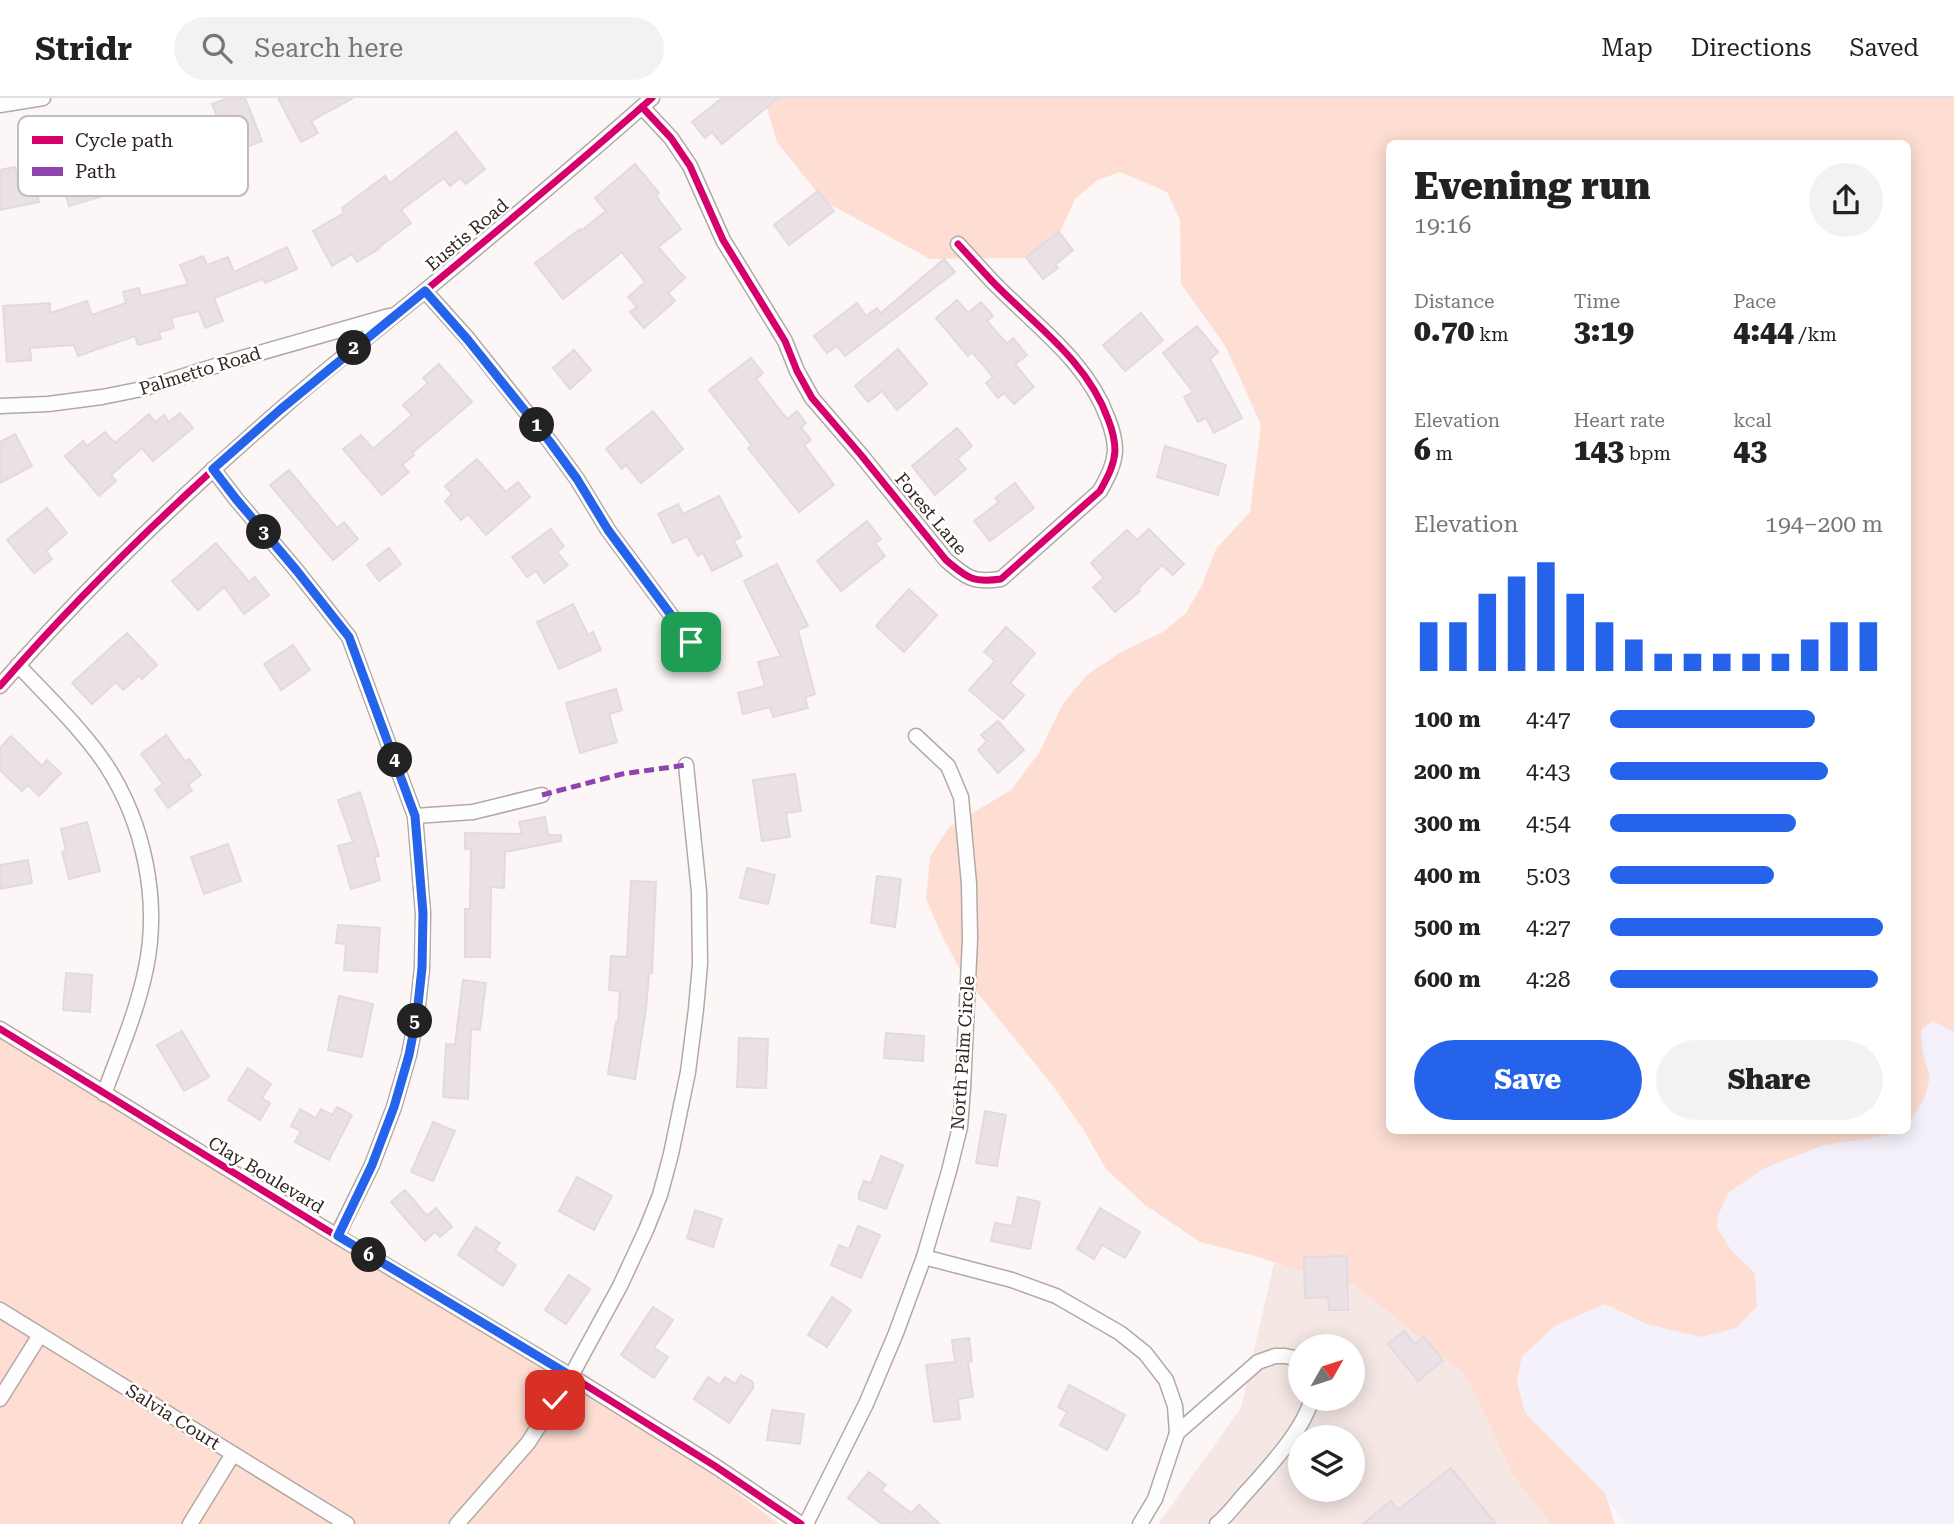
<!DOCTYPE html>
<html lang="en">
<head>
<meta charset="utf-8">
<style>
	:root { --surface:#fff; --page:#f2f2f2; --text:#222; --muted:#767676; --line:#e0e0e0; --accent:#2563eb }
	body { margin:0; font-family:"Roboto Serif",serif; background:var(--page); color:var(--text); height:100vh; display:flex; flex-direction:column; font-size:26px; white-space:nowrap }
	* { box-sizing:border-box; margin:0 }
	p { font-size:23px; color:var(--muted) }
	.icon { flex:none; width:38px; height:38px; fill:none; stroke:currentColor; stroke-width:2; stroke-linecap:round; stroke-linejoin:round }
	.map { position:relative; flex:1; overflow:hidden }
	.side { position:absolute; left:1386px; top:42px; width:525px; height:994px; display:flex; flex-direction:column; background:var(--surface); border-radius:10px; box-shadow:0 4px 18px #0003 }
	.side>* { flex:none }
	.needle { width:46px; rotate:51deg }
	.fabs { position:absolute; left:1288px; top:1236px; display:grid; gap:14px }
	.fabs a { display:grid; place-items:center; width:77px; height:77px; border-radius:50%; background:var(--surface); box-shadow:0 4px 18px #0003; font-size:35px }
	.pin { position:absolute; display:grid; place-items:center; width:60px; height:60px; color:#fff; margin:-30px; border-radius:14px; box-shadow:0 4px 10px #0006 }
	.km { position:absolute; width:35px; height:35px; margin:-18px; border-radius:50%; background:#222; color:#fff; font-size:19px; line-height:35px; text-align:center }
	.round { display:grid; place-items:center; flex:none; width:74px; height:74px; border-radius:37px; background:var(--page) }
	.headline { display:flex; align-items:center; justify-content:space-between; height:119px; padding:0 28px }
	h1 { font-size:38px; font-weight:800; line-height:52px }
	.stats { display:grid; grid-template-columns:repeat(3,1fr); gap:10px; height:119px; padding:7px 28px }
	.stats div { display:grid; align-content:center }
	.stats b { font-size:30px; font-weight:800 }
	.stats small { font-size:19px; font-weight:400 }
	.stats p { font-size:19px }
	.chart { height:196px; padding:14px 28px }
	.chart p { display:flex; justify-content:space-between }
	.chart svg { width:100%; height:126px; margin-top:7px; stroke:var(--accent); stroke-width:6 }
	.primary-button { display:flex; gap:14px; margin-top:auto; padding:14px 28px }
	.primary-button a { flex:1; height:80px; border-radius:42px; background:var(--accent); color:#fff; font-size:28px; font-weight:800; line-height:80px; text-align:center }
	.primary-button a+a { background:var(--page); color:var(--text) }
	ul { padding:0 28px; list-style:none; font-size:23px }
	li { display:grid; grid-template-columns:112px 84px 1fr; align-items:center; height:52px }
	li i { height:18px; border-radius:9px; background:var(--accent) }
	header { display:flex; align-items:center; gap:42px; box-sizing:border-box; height:98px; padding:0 35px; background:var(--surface); border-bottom:2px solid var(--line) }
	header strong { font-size:33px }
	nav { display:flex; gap:38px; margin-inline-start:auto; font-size:24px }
	.search { width:490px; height:63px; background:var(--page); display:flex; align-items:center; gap:18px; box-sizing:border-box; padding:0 24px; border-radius:38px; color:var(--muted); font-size:26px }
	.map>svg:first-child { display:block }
</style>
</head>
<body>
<header>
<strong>Stridr</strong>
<div class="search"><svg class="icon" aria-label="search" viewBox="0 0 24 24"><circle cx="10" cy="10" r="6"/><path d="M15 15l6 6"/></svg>Search here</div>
<nav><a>Map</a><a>Directions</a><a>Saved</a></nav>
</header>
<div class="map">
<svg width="1954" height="1426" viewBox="0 0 1954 1426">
	<rect width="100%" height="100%" fill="#fcf7f6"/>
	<path fill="#f5e8e4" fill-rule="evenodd" d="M1274,1165l22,7 42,5 35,25 89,72 14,23 37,81 38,48h-393l83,-116zM1300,1248h53v52h-53zM1300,1339h53v52h-53z"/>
	<path fill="#f5f1fa" d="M1933,923l21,11v492h-327l-20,-24 -2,-7 -80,-80 -8,-33 5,-23 33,-31 50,-22 41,20 90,4 21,-23 -2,-32 -24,-23 -14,-23 1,-11 10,-23 37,-25 56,-22 81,-13 2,-2 4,-1v-5l18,-30 4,-19 -8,-27 -1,-19z"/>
	<g fill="#feded3">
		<path d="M764,0h1190v934l-21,-11 -12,9 1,19 8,27 -4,19 -18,30v-981h-518v986l514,1 -2,2 -81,13 -56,22 -37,25 -10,23 -1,11 14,23 24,23 2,33 -21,22 -35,9 -55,-13 -41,-20 -50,22 -33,31 -5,23 8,33 80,80 10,31h-64l-38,-48 -37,-81 -14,-23 -89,-72 -34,-25 -43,-5 -41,-14 -55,-14 -55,-37 -39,-36 -23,-40 -30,-43 -90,-111 -20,-37 -17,-39 4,-42 19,-30 62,-37 28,-37 23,-48 25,-30 34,-23 42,-20 23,-19 16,-28 14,-36 34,-37 11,-87 -35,-78 -45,-63 -1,-64 -13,-28 -47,-20 -22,8 -23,19 -18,40 -30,19 -97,1 -106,-58 -47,-59z"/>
		<path d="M0,939l665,402 114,85h-779z"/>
	</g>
	<g fill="#eae1e6" stroke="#e2dade" stroke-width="2">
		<path d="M228,0h17l17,43 -30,12 -20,-49z"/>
		<path d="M278,0h75l-42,23 7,12 -17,9z"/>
		<path d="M722,0h56l-56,46 -10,-12 -7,6 -13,-16z"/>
		<path d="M456,34l29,37 -19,15 -6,-6 -10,8 -6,-8 -43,32 10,13 -33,25 1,1 -22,13 -5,-8 -20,12 -19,-35 31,-18 -2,-5 43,-32 5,7z"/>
		<path d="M109,55l11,38 -51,15 -10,-33v-6z"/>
		<path d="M635,66l24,29 -3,3 25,33 -23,18 27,31 -17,15 7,8 -31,27 -14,-16 7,-5 -9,-10 17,-15 -23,-30 -59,47 -28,-36 45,-34 1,2 25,-20 -11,-13z"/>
		<path d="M15,69l4,17 15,-3 5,21 -39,8v-40z"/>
		<path d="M818,93l16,20 -45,34 -15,-20z"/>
		<path d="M1059,134l14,18 -18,15 3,3 -15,11 -17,-22z"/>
		<path d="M287,149l10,22 -32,14 -2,-4 -49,19 9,23 -18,7 -6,-17 -28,7 3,10 -15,4 2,7 -23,6 -3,-9 -57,20 -4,-11 -44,3 1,12 -24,2 -4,-56 47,-3v10l37,-12 5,14 34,-12 -3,-11 16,-4 2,8 47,-12 -8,-19 23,-9 4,9 21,-8 6,15z"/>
		<path d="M944,161l11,13 -110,84 -8,-10 -10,7 -13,-17 43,-33 9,13 11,-8 4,5z"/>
		<path d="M957,202l11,13 13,-11 12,14 -6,5 20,23 6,-6 14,17 -12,9 19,23 -20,17 -10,-11 -6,5 -12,-15 7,-6 -21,-25 -4,4 -32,-38z"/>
		<path d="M1141,215l22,27 -38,31 -22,-26z"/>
		<path d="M1197,228l21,26 -8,7 32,59 -28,15 -8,-15 -8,4 -14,-25 9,-5 -30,-39z"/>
		<path d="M898,251l29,35 -30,26 -15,-19 -14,11 -13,-16z"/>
		<path d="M574,252l17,20 -21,19 -17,-21z"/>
		<path d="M751,260l12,15 -7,6 31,40 10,-8 9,12 -5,4 10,13 -7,5 30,40 -35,27 -51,-64 4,-2 -43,-56z"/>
		<path d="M439,266l33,38 -60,51 2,2 -12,10 7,7 -27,23 -39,-46 18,-14 12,14 39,-34 -9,-10 25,-22 -5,-5z"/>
		<path d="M653,313l30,38 -42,34 -15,-18 -4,4 -16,-20z"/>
		<path d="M180,315l13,15 -40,33 -11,-13 -31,27 5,6 -17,15 -34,-40 18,-15 4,5 18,-14 10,11 34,-29 6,8 9,-7 5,7z"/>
		<path d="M957,330l15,18 -15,13 9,10 -31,26 -23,-29z"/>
		<path d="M15,336l17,32 -32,17v-41z"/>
		<path d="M1165,348l61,19 -8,30 -61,-18z"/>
		<path d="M477,361l29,33 12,-10 12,15 -44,38 -18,-21 -7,6 -16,-19 7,-7 -7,-8z"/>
		<path d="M289,372l48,58 7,-6 14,17 -25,21 -63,-75z"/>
		<path d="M1015,385l19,25 -44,33 -16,-20 25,-19 -4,-4z"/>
		<path d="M719,398l22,41 -7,4 8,15 -30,15 -9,-18 -5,3 -11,-20 -14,7 -15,-29 20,-10 5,10z"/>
		<path d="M47,410l20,25 -21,18 6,8 -18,14 -27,-33z"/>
		<path d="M867,423l14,18 -6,4 10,13 -44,35 -24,-30z"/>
		<path d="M551,431l13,17 -7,6 11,13 -24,18 -8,-12 -9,6 -15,-20z"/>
		<path d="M1149,431l35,35 -11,11 -11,-10 -24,24 2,2 -25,21 -22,-25 11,-9 -13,-15 36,-33 10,10z"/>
		<path d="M216,445l33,39 6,-5 14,18 -25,19 -20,-27 -26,23 -26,-29z"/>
		<path d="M389,450l12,16 -22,17 -12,-16z"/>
		<path d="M777,466l31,62 -10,4 17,64 -10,3 3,11 -35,9 -3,-10 -27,7 -5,-21 27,-7 -7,-24 23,-6 -37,-75z"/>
		<path d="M909,491l28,26 -33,37 -28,-26z"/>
		<path d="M573,506l15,31 5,-3 8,18 -42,19 -22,-47z"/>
		<path d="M1006,529l29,26 -25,30 14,12 -21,24 -34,-29 26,-29 -11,-9z"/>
		<path d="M127,535l30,32 -15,14 -3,-3 -16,14 -7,-8 -24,22 -20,-21z"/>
		<path d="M293,547l17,25 -29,20 -17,-26z"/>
		<path d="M616,591l6,21 -13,4 8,28 -37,11 -14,-50z"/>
		<path d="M998,623l26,29 -26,23 -20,-23 9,-9 -6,-6z"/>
		<path d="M166,637l19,26 4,-2 12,16 -13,10 4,5 -24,18 -13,-18 8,-6 -22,-30z"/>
		<path d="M11,638l31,30 5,-6 14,13 -22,23 -11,-11 -6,6 -22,-21v-22z"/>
		<path d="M795,676l6,37 -15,2 4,24 -28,4 -9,-61z"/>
		<path d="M360,694l19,64 -5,1 6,23 -29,9 -13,-43 15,-4 -15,-42z"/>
		<path d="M545,719l3,18h13v6l-56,11 -1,36 -13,-1 -1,70h-25v-48h5l1,-60h-6v-16l57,1 -3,-12z"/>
		<path d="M87,724l13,49 -31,8 -7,-27 4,-1 -5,-22z"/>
		<path d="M228,746l13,37 -37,13 -13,-37z"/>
		<path d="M28,762l4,23 -32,6v-24z"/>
		<path d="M747,770l28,7 -7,29 -28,-6z"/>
		<path d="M877,778l24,3 -6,48 -24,-4z"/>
		<path d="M631,783l25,1 -4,91h-3l-3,36 -11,70 -27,-5 8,-52 2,1 2,-32 -11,-1 2,-34 16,1z"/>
		<path d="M338,827l42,3 -3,44 -33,-2 2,-26 -10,-1z"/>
		<path d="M66,875l26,2 -2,37 -27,-2z"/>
		<path d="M463,882l23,3 -6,47 -9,-1 -3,70 -25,-2 3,-53 9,1z"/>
		<path d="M339,898l34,8 -11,53 -34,-7z"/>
		<path d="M182,933l27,46 -25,14 -27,-46z"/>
		<path d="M886,935l38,3 -1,25 -39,-3z"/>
		<path d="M739,940l29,1 -2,49 -29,-1z"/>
		<path d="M248,970l23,16 -9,14 8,5 -10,17 -32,-20z"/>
		<path d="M337,1009l15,8 -23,45 -34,-18 6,-11 -10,-5 9,-17 16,9 5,-9 11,6z"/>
		<path d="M985,1013l21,4 -9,51 -21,-3z"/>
		<path d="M433,1024l22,9 -22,50 -22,-9z"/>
		<path d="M881,1058l22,9 -17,44 -27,-10v-6l5,-12 7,2z"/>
		<path d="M577,1079l35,19 -18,34 -35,-19z"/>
		<path d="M405,1092l22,26 9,-8 16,19 -12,10 -5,-5 -10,9 -34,-39z"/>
		<path d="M1018,1099l22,5 -10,47 -39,-8 4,-18 17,3z"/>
		<path d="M1100,1110l40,24 -15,26 -23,-13 -8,14 -17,-10z"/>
		<path d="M695,1112l27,9 -9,28 -26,-9z"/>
		<path d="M858,1128l22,9 -19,43 -30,-13 8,-20 10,4z"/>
		<path d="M476,1129l24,16 -5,7 21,15 -13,21 -45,-31z"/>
		<path d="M1347,1158l1,54h-19l-1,-13 -23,1 -1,-41z"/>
		<path d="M569,1177l21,14 -24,35 -21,-14z"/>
		<path d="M832,1199l19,13 -24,37 -19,-12z"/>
		<path d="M653,1209l20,13 -19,28 14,9 -14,21 -33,-23z"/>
		<path d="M1404,1233l11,13 9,-7 19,23 -25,21 -30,-37z"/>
		<path d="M969,1240l3,23 -4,1 5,35 -15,2 2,20 -26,3 -8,-57 29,-3 -3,-22z"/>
		<path d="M741,1277l12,7v6l-24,35 -35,-24 14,-22 12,8 5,-8 10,7z"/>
		<path d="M1069,1287l56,30 -18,35 -47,-25 7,-13 -9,-5z"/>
		<path d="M772,1312l32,4 -4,30 -33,-4z"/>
		<path d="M1451,1370l45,56h-133l28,-23 7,9z"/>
		<path d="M869,1374l17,13 -5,5 30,23 8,-8 21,19h-58l-34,-26z"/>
	</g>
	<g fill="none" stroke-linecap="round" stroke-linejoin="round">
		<g stroke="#b2a9a7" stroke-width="17">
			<g id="street">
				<path d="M0,7l43,-7"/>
				<path d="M642,9l29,31 19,28 33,74 62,101 12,30 15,27 49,57 85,105c21,18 27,23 55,19l99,-88c7,-13 14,-25 15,-40 0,-11 -3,-22 -7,-32 -21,-59 -76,-96 -117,-139 -11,-12 -22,-24 -33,-36"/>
				<path d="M425,193l43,48 82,103 27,37 31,51 83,112"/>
				<path d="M0,308l48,-2 54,-7 40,-8 86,-27 161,-46"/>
				<path d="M213,371l23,30 61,72 52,66 66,179 8,97 -1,55 -5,46 -8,41 -15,52 -22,58 -35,71"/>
				<path d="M18,567c30,32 63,63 88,100 38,58 54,135 40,203 -9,44 -27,85 -42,126"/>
				<path d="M0,588c86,-99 180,-189 279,-275 47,-42 98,-81 147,-121 76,-63 152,-126 226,-192"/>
				<path d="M415,718l58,-4 69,-17"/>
				<path d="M0,931l327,201 244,146 144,90 86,58"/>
				<path d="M924,1159l88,23 44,16 64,37 25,20 21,27 9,26 2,27 -22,66 -15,25"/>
				<path d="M0,1212l347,214"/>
				<path d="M0,1301l40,-64"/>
				<path d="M1177,1335l81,-71 17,-6h10l10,2 5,6"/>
				<path d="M190,1426l43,-70"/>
				<path d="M457,1426l71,-81 43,-67 49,-90 26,-56 14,-35 11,-41 17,-82 8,-63 4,-45 -1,-72 -13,-127"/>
				<path d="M806,1426l60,-120 30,-71 28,-76 25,-86 11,-44 3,-39 7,-149 -1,-55 -8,-87 -13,-31 -32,-30"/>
				<path d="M1217,1426c10,-8 18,-19 26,-28 23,-26 60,-64 69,-98"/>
			</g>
		</g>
		<use href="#street" stroke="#fffefe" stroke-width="14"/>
		<path stroke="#8e44ad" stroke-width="5" stroke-dasharray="10 5" stroke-linecap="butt" d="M542,697l80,-21 64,-9"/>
		<g stroke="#fff" stroke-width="11">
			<g id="cycleway">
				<path d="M642,9l29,31 19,28 33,74 62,101 12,30 15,27 49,57 85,105c21,18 27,23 55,19l99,-88c7,-13 14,-25 15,-40 0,-11 -3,-22 -7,-32 -21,-59 -76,-96 -117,-139 -11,-12 -22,-24 -33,-36"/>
				<path d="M0,588c86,-99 180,-189 279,-275 47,-42 98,-81 147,-121 76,-63 152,-126 226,-192"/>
				<path d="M0,931l327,201 244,146 144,90 86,58"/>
			</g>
		</g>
		<use href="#cycleway" stroke="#d6006c" stroke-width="7"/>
	</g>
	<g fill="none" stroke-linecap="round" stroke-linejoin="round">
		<g stroke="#fff" stroke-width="14">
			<path id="route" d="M555,1302l16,-24 -233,-140 34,-71 22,-58 15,-52 8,-41 5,-46 1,-55 -8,-97 -66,-179 -52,-66 -61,-72 -23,-30 68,-60 144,-118 43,49 82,102 27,37 31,51 83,112"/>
		</g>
		<use href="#route" stroke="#2563eb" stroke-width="9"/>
	</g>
	<g text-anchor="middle" stroke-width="5" stroke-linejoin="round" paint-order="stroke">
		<g font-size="18" fill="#32241f" stroke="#fff">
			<text transform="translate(467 137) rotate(-40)" y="6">Eustis Road</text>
			<text transform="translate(200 273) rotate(-17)" y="6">Palmetto Road</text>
			<text transform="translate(931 416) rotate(50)" y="6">Forest Lane</text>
			<text transform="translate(963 955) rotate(-86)" y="6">North Palm Circle</text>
			<text transform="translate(266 1077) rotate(31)" y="6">Clay Boulevard</text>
			<text transform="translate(173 1319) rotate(32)" y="6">Salvia Court</text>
		</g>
	</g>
	<rect x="18" y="18" width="230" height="80" rx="10" fill="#fff" stroke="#c2bdbc" stroke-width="2"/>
	<rect x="32" y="38" width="31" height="8" fill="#d6006c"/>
	<rect x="32" y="69" width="31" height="9" fill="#8e44ad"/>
	<g font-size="19" fill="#32241f">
		<text x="75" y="49">Cycle path</text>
		<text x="75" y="80">Path</text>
	</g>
</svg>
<div class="fabs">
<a><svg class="needle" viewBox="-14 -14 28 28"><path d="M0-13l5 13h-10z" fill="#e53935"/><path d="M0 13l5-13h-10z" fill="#767676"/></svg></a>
<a><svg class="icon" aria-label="layers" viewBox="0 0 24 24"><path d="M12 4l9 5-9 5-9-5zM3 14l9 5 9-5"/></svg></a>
</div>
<div class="pin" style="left:691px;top:544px;background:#1e9e55"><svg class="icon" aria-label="arrive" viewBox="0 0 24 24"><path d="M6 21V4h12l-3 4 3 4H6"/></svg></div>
<div class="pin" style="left:555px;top:1302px;background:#d93025"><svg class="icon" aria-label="check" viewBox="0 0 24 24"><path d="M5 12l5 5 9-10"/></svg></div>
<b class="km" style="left:537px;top:327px">1</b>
<b class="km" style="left:354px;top:250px">2</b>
<b class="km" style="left:264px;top:434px">3</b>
<b class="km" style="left:395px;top:662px">4</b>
<b class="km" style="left:415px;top:923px">5</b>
<b class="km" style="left:369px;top:1157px">6</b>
<section class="side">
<div class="headline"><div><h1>Evening run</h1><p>19:16</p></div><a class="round"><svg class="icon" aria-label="share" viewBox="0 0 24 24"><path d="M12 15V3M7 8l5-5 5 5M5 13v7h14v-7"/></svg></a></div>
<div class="stats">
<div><p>Distance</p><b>0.70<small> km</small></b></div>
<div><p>Time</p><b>3:19</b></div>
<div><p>Pace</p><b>4:44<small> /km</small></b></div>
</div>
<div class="stats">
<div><p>Elevation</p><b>6<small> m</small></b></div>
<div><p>Heart rate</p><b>143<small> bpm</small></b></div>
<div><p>kcal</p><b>43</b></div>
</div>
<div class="chart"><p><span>Elevation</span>194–200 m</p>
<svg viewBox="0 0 160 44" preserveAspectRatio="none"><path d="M5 44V27M15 44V27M25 44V17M35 44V11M45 44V6M55 44V17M65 44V27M75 44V33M85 44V38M95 44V38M105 44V38M115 44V38M125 44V38M135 44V33M145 44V27M155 44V27"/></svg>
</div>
<ul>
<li><b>100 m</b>4:47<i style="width:75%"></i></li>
<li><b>200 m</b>4:43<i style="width:80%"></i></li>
<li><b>300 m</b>4:54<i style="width:68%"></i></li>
<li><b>400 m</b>5:03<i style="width:60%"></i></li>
<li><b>500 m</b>4:27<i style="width:100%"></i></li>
<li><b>600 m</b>4:28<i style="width:98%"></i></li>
</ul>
<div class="primary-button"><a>Save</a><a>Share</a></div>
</section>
</div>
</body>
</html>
